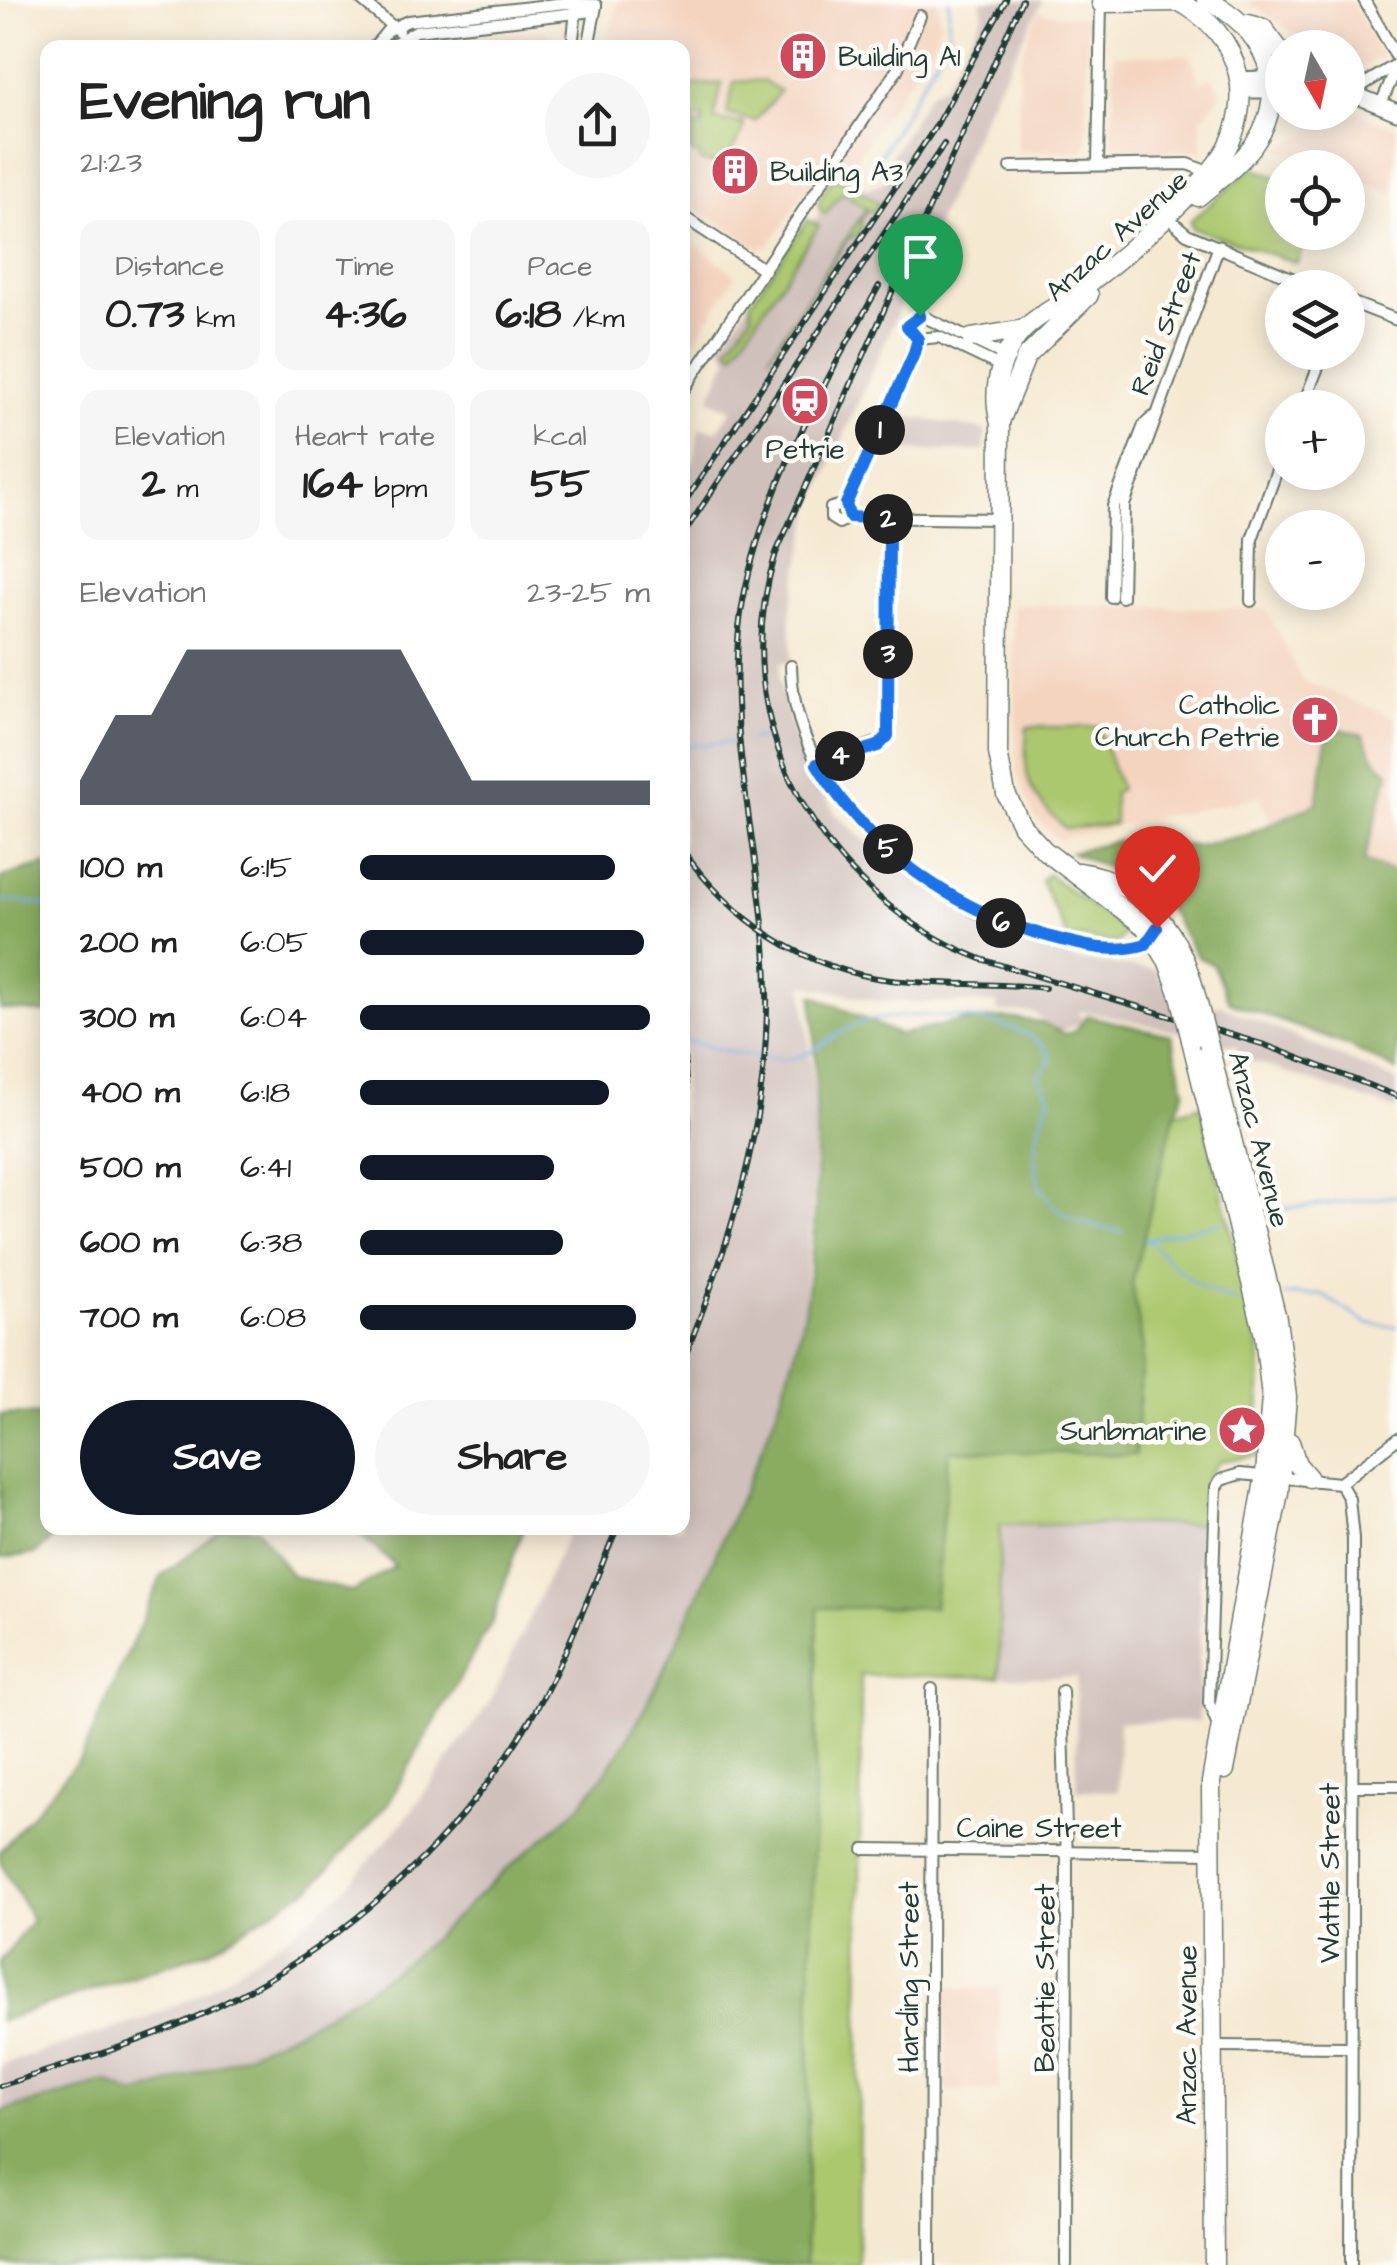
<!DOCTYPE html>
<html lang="en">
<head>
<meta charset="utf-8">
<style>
	:root { --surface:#fff; --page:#f6f6f6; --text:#222; --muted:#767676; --accent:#111827 }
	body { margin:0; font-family:"Architects Daughter",sans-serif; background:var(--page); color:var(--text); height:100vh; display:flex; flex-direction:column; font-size:38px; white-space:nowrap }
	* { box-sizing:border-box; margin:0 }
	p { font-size:32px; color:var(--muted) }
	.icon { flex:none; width:55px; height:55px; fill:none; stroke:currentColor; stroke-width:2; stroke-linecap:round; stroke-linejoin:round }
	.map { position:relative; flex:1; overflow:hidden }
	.side { position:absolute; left:40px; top:40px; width:650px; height:1495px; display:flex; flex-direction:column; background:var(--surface); border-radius:20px; box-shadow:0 5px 25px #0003 }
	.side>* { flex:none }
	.needle { width:65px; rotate:171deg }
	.controls { position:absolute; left:1265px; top:30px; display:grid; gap:20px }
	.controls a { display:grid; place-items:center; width:100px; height:100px; border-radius:50%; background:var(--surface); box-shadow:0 5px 25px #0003; font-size:50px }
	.pin { position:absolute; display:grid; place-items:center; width:85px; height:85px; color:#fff; margin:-102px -42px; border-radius:50% 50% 50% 0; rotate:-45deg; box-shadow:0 0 10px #0007 }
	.pin .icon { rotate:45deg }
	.km { position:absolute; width:50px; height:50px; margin:-25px; border-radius:50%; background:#222; color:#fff; font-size:28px; line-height:50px; text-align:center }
	.round { display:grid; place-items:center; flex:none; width:105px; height:105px; border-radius:52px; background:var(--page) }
	.headline { display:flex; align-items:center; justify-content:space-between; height:170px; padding:0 40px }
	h1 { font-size:55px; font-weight:700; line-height:75px }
	.metrics { display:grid; grid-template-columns:repeat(3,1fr); gap:15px; height:170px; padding:10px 40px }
	.metrics div { display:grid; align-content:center; border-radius:20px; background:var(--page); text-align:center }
	.metrics b { font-size:42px; font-weight:700 }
	.metrics small { font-size:28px; font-weight:400 }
	.metrics p { font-size:28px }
	.chart { height:280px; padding:20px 40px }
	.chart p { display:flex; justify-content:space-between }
	.chart svg { width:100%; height:180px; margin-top:10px; fill:var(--accent); opacity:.7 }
	.action { display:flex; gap:20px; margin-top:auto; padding:20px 40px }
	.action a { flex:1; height:115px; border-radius:60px; background:var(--accent); color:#fff; font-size:40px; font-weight:700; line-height:115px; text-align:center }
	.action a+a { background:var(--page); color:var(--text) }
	ul { padding:0 40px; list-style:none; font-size:32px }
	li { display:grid; grid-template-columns:160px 120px 1fr; align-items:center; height:75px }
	li i { height:25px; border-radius:12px; background:var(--accent) }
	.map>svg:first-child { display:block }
</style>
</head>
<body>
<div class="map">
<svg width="1397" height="2265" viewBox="0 0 1397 2265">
	<rect width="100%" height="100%" fill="#fdfcf7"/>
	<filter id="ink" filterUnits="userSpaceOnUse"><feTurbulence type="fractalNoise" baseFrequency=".01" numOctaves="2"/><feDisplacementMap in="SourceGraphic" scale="20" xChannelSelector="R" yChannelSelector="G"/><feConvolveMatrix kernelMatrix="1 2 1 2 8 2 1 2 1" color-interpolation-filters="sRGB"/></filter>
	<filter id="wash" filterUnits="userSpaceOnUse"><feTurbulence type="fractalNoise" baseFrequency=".0048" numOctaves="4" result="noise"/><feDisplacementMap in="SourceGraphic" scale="40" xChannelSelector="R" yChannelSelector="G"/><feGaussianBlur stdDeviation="2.25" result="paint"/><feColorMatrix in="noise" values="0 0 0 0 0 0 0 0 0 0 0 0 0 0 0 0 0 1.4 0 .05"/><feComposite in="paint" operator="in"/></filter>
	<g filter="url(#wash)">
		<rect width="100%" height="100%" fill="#f5e9d1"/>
		<g fill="#f4d4bf">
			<path d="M619,0h319l2,24 -7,20 -106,158 -21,-12 -37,55 -10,3 -76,-48 -1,-152h-77z"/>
			<path d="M1246,0h104l31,56 -23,14 -10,-1v-21l-34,-1z"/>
			<path d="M1038,12l48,6 1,133h-69l1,-88z"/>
			<path d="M543,30l10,8 1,9h-142z"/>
			<path d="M1114,55h76l10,27 12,-6 10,17 -21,26 1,32h-89z"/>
			<path d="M1351,110l46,19 -4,64 -45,-18v-7l-21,-1 -48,-18z"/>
			<path d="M683,235l53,40 -53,84z"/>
			<path d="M1013,605l253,4 36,72 95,37v156l-126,-50 -10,-28 -204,43 -23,-24 -17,-43z"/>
			<rect x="946" y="1988" width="53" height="102"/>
		</g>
		<g fill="#d0c0bb">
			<path d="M981,0h62l-54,103 -176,403 -22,100v56l-11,1 -1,16 21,77 11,16 -1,13h8l18,29 53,48 113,76 78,23 76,9 16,32 39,11v-7l10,-1 176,76v29l-157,-53 -3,-11 -129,-31 -30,-4 4,10 -20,10 -29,-18 -35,-1 -1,-9 -116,-1 -78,-18 15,145 -14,179 -11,54 -23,68 -118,265 -62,98 -35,39 -37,27 -82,77 -64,49 -62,38 -83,40 -92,32 -28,-13 -104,32 -3,-49 145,-46 57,-26 96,-65 46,-39 60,-68 86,-119 81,-174h111l1,-1046 12,-25 4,-29 18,3 15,-21 -23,-11 19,-41 -7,-13 32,-47 7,4 85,-127 22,14 16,-6 9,-16 -2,-9 39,-65 15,-8 39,-70z"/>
			<path d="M900,415l85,15v21l-100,-1z"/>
			<path d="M1200,1524l-1,198h-80l-1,69 -41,-1 -1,-113h-77l1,-152z"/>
		</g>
		<g fill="#acc86e" stroke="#668251" stroke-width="2.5">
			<path d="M763,80l17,11 -25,30 -28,-7 7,-32z"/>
			<path d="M722,83l-8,37 30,3 -2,11 -20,31 -22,-4v-6l-9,-2 5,-28 6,1 1,-8 -8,-1 -6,35 -7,-1 1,-65z"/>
			<path d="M1252,168l30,11v53l26,1 -11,30 -105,-35 -2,-7z"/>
			<path d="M839,179l40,24 -6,8 -5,-1 -8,11 2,6 -7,11 -6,-1 -80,119 97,-147 -23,-17 -18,22 -6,-5v-9l13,-21z"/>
			<path d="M808,220l11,6 -85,127 -6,-5 24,-34 -2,-12z"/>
			<path d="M1027,727h71l22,62 -6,4v31l-48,5c-40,-37 -43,-48 -39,-102z"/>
			<path d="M1048,874l78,58 -9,11 -50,-7 -26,-55z"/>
			<path d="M1201,1105l60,251 -3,99 -38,6 -14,17 -6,46 -200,1 -1,152 -138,-2 -3,590h-53l13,-658h116l15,-157 194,-101 -11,-67 43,-169z"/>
		</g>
		<g fill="#89ac61" stroke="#54744a" stroke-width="2.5">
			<path d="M1329,726l34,9 12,24 14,13 -25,89 33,13v197l-48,-25 -120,-44 -16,-37 -16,-9 -28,-46 -49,-37 -49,-21 46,-11 79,5 51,-11 70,-32z"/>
			<path d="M47,864v149l-47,-4v-131z"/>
			<path d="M813,995l86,40 63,-14 45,-3 35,4 23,12 9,-2 13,-16 84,19 14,55 -10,23 -43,169 11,67 -8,106 -186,-5 -15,157 -116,1 -13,657h-805v-153l107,-30 28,13c97,-31 189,-71 270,-133 40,-31 74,-69 112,-102 26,-22 51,-39 72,-66 59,-75 95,-168 133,-254 33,-75 67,-147 82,-228 18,-104 13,-212 9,-317z"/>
			<path d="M0,1414l47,1 1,113h19l-32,26 -35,4z"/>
			<path d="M223,1528h34l35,48 61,16 42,-26 -42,-38h170l-31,94 -105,183 -74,81 -105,65 -208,70v-59l32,-42 -32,-58v-11l82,-95 80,-181z"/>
		</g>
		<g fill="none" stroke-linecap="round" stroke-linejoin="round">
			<g stroke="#78aee7" stroke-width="2.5">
				<path d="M887,169l-9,-10 70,-121 1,-38"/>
				<path d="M750,739l13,-1"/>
				<path d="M682,747l48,-5"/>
				<path d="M0,900l48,5"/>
				<path d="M682,1039c23,8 83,22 107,20 22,-2 46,-27 68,-35 42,-15 175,-13 194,34l-12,19 11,21c-32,76 -15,123 72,133"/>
				<path d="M1265,1211l132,-15"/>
				<path d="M1145,1239c36,31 47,50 95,63"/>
				<path d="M1146,1239l77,-17"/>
				<path d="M1284,1295h38l45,28 30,4"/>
			</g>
		</g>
	</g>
	<g filter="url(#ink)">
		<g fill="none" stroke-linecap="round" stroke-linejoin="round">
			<g stroke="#6a796b" stroke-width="14">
				<g id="street">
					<path d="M361,0l37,31"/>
					<path d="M1364,0l33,58"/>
					<path d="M373,48l15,-18 20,-9 157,-18 31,2"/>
					<path d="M386,48l30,-17 178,-20"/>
					<path d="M572,48l4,-38"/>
					<path d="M588,48l8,-42"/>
					<path d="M1350,93l47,-29"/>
					<path d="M1380,106l17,-39"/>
					<path d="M1098,165l3,-164"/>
					<path d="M1011,167l177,-3 20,8"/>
					<path d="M1165,215l22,19 128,54"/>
					<path d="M682,216l83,54"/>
					<path d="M1348,301l49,19"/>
					<path d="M918,339l-11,-13 13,-11 90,43"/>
					<path d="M918,339l21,-2 65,31"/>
					<path d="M682,392l215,-322 23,-54"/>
					<path d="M1302,408l22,-56"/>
					<path d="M846,504l72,-165"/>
					<path d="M849,517l-3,-13 -15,4v10l8,5 10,-6 150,2"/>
					<path d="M1111,597l2,-91 31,-81 9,-8"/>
					<path d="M1122,597l2,-92 95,-259"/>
					<path d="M1251,601l1,-62 30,-83"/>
					<path d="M791,666c2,93 64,161 135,212 21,15 42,32 65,41 22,9 45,14 67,20 30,9 69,20 96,-1"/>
					<path d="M817,764l70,-25 2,-220"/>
					<path d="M1340,1483l9,16 4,40 -2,726"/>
					<path d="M1340,1483l57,-44"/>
					<path d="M1062,1691l5,172 -1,402"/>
					<path d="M1219,1728l-10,-25 7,-216 5,-7 19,-6 100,9"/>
					<path d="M1352,1786h45"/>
					<path d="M864,1849l349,4"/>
					<path d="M1214,2046l137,1"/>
					<path d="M930,2265l2,-576"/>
				</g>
			</g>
			<g stroke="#6a796b" stroke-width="19">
				<g id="primary">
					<path d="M1239,80l43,-2"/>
					<path d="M1240,90h42"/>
					<path d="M1348,92l49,20"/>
				</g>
			</g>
			<g stroke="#6a796b" stroke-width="21">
				<g id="highway">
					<path d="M1176,0c31,16 54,40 62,74 6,25 1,52 -11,74 -24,42 -115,119 -155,148 -20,14 -40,22 -55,41 -19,26 -25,56 -17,87l-2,329 8,41 16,32 23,25 102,77 21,34 13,37"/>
					<path d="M1101,3l80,-1"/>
					<path d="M1248,24l15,4 19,25"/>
					<path d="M1198,197c19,-16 43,-33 57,-54 38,-55 7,-118 -49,-143"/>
					<path d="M971,338l53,-9"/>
					<path d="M1000,422l26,-65 63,-62"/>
					<path d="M1078,872c68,9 105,66 119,128"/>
					<path d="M1191,1040l73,295 7,62 -6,78 -54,307 3,483"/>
					<path d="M1209,1046l68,273 10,78 -8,95 -54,278"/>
					<path d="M1290,1442l7,22 12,14"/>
				</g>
			</g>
			<use href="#street" stroke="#fff" stroke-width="10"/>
			<use href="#primary" stroke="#fff" stroke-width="15"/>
			<use href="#highway" stroke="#fff" stroke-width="18"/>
			<g stroke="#1f3d34" stroke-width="6">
				<g id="rail">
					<path d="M1022,0l-246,553c-54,169 45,343 205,406l284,86 132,51"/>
					<path d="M682,506l252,-377 72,-129"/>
					<path d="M682,536l262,-392"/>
					<path d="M682,849c49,71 123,121 209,131 51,6 103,2 154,8"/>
					<path d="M682,1028l7,95 -7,138"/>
					<path d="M682,1364c55,-137 95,-270 83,-419 -9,-110 -40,-222 -24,-332 18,-116 81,-226 138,-327"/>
					<path d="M0,2086c67,-22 136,-41 200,-71 140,-65 260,-173 337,-307 32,-58 55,-120 80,-180"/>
				</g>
			</g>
			<use href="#rail" stroke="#fdfcf7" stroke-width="2.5" stroke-dasharray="8" stroke-linecap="butt"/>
			<g stroke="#6a796b" stroke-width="21" stroke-linecap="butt">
				<g id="highway-bridge">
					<path d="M1181,999l10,41"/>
					<path d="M1197,1000l12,46"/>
				</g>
			</g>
			<use href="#highway-bridge" stroke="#fff" stroke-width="18"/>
		</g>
	</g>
	<g fill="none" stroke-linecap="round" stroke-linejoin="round" filter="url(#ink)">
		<g stroke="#fff" stroke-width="20">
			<path id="route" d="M920,316l-13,10 11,13 -5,17 -67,148 4,13 39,2 -1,217 -10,10 -61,18c51,85 135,145 230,172 34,9 64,19 99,8l11,-16"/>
		</g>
		<use href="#route" stroke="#1a73e8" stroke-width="12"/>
	</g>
	<defs>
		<g id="building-disc" transform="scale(2.5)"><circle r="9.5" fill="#d1495b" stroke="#fdfcf7"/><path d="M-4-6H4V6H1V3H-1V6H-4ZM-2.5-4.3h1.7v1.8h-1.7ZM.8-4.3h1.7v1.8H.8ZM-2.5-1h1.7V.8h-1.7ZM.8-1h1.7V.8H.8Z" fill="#fff"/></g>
		<g id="station-disc" transform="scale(2.5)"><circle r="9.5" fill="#d1495b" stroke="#fdfcf7"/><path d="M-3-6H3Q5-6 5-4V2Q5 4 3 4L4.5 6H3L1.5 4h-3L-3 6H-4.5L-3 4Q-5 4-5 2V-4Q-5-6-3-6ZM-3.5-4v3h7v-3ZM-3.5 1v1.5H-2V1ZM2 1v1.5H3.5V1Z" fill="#fff"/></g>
		<g id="church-disc" transform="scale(2.5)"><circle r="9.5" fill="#d1495b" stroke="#fdfcf7"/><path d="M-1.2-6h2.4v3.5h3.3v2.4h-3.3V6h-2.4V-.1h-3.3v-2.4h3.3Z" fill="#fff"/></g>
		<g id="sight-disc" transform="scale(2.5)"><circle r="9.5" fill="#d1495b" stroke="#fdfcf7"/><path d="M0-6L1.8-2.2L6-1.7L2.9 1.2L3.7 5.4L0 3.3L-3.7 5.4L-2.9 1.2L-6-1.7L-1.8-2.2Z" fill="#fff"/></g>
	</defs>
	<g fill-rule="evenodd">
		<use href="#building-disc" x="803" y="56"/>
		<use href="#building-disc" x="735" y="171"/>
		<use href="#station-disc" x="805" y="401"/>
		<use href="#church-disc" x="1315" y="720"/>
		<use href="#sight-disc" x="1242" y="1430"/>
	</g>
	<g text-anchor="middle" stroke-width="9" stroke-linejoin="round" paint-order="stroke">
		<g font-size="28" fill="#1f3d34" stroke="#fdfcf7" text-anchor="start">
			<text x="838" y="66">Building A1</text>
			<text x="770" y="181">Building A3</text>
			<text x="805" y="458" text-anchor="middle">Petrie</text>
			<text x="1280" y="714" text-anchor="end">Catholic<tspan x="1280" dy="32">Church Petrie</tspan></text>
			<text x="1207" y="1440" text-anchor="end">Sunbmarine</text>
		</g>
		<g font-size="28" fill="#1f3d34" stroke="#fdfcf7">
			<text transform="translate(1116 235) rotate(-42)" y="10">Anzac Avenue</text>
			<text transform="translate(1165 323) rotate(-69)" y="10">Reid Street</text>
			<text transform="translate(1260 1139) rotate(76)" y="10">Anzac Avenue</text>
			<text x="1039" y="1837">Caine Street</text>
			<text transform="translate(1329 1873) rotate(-90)" y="10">Wattle Street</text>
			<text transform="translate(908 1977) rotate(-90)" y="10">Harding Street</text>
			<text transform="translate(1044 1978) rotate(-90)" y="10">Beattie Street</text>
			<text transform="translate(1186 2035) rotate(-90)" y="10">Anzac Avenue</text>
		</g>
	</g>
</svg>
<div class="controls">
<a><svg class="needle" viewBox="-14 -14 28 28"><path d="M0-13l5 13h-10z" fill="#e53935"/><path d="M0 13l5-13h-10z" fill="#767676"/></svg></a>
<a><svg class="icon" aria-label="locate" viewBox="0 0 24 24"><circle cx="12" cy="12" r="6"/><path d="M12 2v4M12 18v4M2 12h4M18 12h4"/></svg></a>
<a><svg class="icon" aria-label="layers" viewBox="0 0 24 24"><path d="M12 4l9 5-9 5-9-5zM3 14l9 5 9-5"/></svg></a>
<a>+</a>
<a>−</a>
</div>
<div class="pin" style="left:920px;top:316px;background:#1e9e55"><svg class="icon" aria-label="arrive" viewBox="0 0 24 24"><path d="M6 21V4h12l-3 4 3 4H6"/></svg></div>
<div class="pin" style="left:1157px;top:928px;background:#d93025"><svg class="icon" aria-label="check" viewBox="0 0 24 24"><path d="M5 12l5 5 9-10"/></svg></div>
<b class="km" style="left:880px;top:430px">1</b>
<b class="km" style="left:888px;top:519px">2</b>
<b class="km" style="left:888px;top:654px">3</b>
<b class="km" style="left:840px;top:756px">4</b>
<b class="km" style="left:888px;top:849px">5</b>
<b class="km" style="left:1001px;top:923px">6</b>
<section class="side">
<div class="headline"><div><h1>Evening run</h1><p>21:23</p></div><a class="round"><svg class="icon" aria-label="share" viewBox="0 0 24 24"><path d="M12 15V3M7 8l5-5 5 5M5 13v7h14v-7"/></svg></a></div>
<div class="metrics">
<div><p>Distance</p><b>0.73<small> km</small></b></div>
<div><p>Time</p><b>4:36</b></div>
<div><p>Pace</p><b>6:18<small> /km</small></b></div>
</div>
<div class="metrics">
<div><p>Elevation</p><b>2<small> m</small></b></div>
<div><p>Heart rate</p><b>164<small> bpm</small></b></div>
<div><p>kcal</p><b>55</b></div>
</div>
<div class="chart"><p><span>Elevation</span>23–25 m</p>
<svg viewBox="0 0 160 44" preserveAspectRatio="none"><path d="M0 44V38L10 22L20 22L30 6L40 6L50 6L60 6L70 6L80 6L90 6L100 22L110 38L120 38L130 38L140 38L150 38L160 38V44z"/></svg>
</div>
<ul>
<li><b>100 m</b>6:15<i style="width:88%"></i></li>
<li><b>200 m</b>6:05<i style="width:98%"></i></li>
<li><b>300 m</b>6:04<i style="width:100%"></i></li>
<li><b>400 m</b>6:18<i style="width:86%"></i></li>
<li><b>500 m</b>6:41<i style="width:67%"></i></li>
<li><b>600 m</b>6:38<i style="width:70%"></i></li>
<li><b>700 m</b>6:08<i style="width:95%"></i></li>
</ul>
<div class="action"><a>Save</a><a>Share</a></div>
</section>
</div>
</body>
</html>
